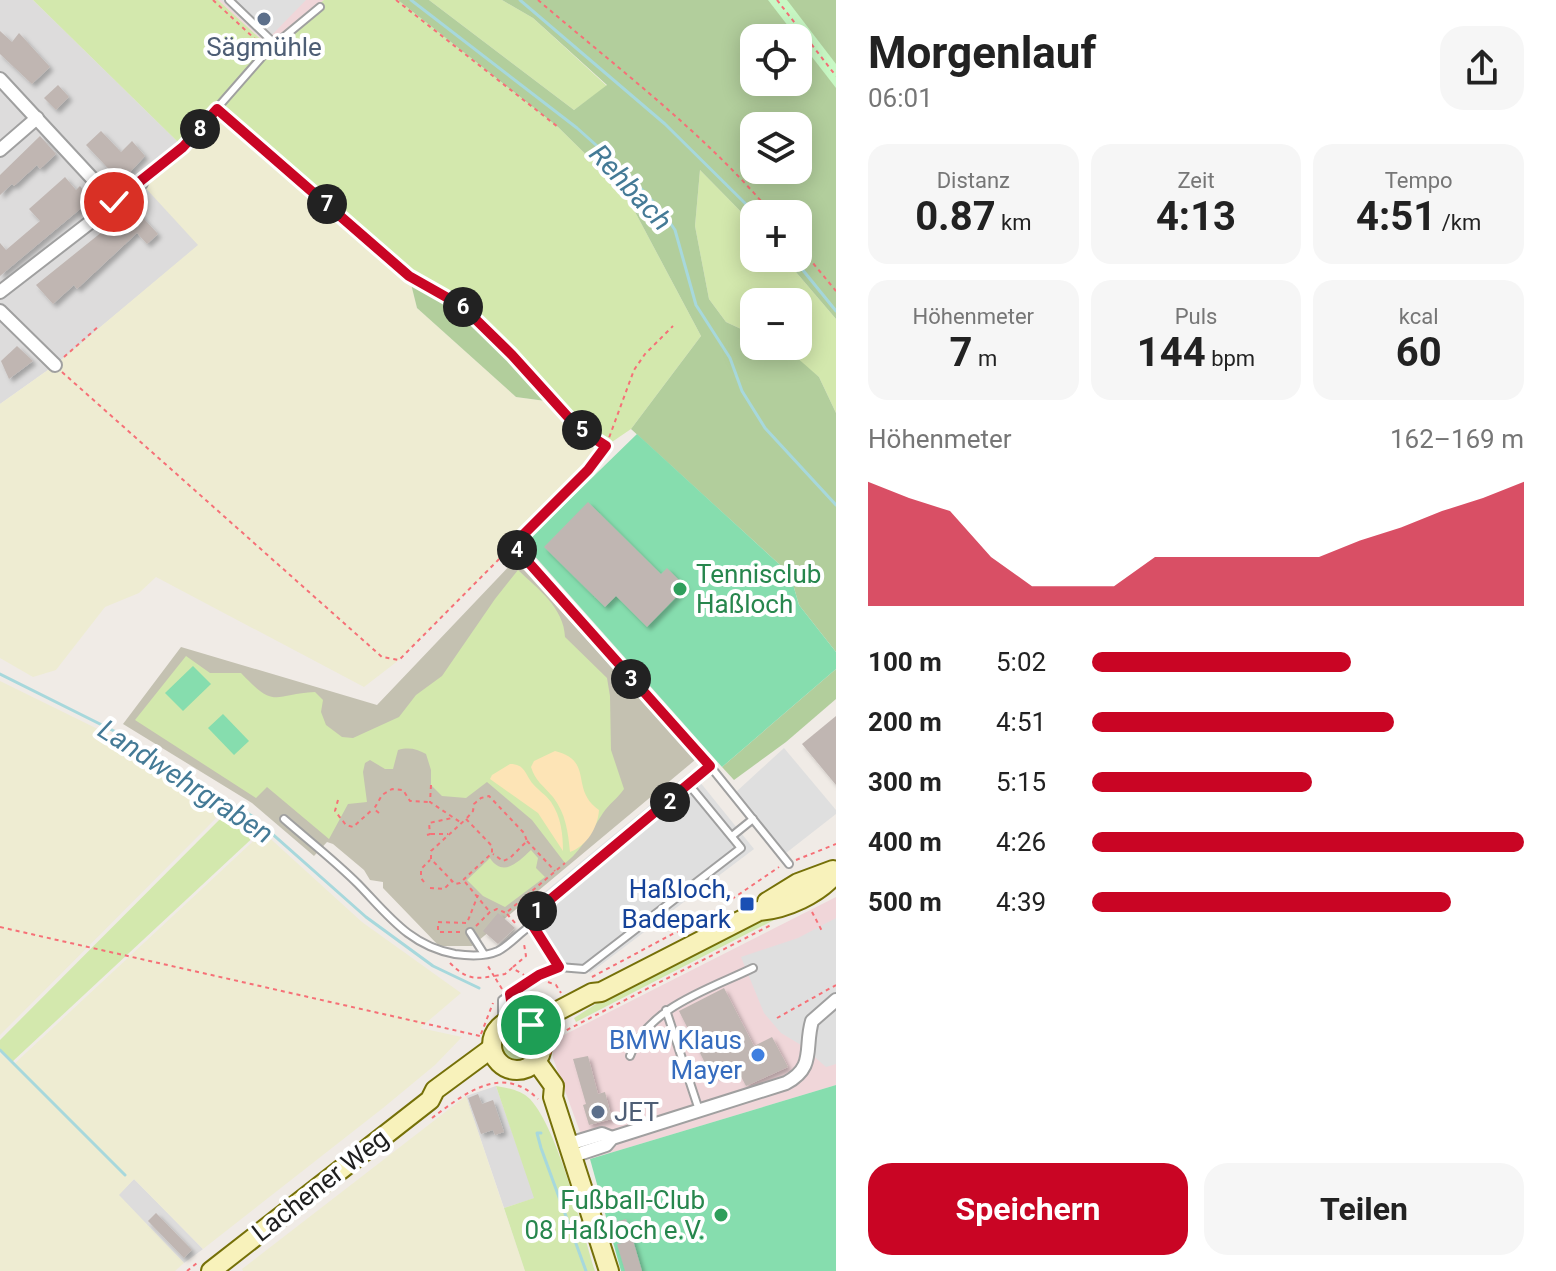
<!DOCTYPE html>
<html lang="de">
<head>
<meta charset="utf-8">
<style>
	:root { --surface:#fff; --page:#f6f6f6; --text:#222; --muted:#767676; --accent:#c90524 }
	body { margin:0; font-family:Roboto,sans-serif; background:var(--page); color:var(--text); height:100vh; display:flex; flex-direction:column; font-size:30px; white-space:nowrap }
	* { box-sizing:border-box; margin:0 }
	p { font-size:26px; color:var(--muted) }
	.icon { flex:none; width:44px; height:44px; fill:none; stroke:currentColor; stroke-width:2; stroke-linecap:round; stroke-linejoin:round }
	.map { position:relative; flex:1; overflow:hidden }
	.panel { display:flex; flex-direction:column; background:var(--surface); width:720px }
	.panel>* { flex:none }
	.tools { position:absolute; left:740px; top:24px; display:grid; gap:16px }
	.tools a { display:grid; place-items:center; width:72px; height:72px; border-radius:16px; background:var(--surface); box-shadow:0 4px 20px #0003; font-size:40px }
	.pin { position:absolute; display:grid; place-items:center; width:68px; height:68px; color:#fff; margin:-34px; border:4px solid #fff; border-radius:50%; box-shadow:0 2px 8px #0007 }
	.km { position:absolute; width:40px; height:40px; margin:-20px; border-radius:50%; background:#222; color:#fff; font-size:22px; line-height:40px; text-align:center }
	.round { display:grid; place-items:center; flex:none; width:84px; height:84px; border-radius:24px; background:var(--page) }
	.head { display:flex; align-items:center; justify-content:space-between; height:136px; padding:0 32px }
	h1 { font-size:44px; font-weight:700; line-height:60px }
	.figures { display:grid; grid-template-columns:repeat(3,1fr); gap:12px; height:136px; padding:8px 32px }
	.figures div { display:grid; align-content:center; border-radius:20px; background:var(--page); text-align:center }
	.figures b { font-size:40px; font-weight:700 }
	.figures small { font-size:22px; font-weight:400 }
	.figures p { font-size:22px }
	.chart { height:224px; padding:16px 32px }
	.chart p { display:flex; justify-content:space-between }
	.chart svg { width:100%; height:144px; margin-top:8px; fill:var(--accent); opacity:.7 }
	.button { display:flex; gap:16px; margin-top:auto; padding:16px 32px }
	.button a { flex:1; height:92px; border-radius:24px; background:var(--accent); color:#fff; font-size:32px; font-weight:700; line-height:92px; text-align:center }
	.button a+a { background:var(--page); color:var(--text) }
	ul { padding:0 32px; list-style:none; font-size:26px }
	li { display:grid; grid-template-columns:128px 96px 1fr; align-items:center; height:60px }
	li i { height:20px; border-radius:10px; background:var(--accent) }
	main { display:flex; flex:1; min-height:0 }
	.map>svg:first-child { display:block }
</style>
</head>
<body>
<main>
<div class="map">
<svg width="836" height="1271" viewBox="0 0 836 1271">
	<defs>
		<filter id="shadow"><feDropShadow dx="3.5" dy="3.5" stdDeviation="2" flood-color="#0004"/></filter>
	</defs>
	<rect width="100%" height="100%" fill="#f0ebe6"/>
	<g fill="#dddcdc">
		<path d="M0,0h33l150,147 16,98 -144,120 -55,39z"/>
		<path d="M496,1086l39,112 -31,10 -38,-112z"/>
		<path d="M134,1179l69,70 -19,14 -66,-68z"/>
	</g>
	<g fill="#f0d6d9">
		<path d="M218,0h106l-56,46z"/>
		<path d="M836,897v188l-246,74 -37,-101v-13l3,-6z"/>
	</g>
	<path fill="#c4c1b1" d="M515,560l180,200 -223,186h-33l-56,-58v-6l-13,-2 -6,-10 -31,-26 -6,-2 -13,14 -62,-53 -129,-79 58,-77 196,58z"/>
	<g fill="#eeecd2">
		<path d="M217,109l192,167 8,32 99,89 37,5 25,26 28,18 -18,24 -189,190 -35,27 -208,-110 -17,16 -34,14 -49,63 -23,7 -33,-19v-254l55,-39 143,-120 -57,-62 42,-36z"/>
		<path d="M0,681l112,55 117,69 -229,230z"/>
		<path d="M263,832l99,90 99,71 -41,35 42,9 -27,28 -52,43 -180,141 -69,-70 -15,16 65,68 -9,8h-175v-218l13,12z"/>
		<path d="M466,1096l59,175h-282l-1,-2z"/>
	</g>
	<g fill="#d3e8ad">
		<path d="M33,0h185l50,46 56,-46h74l160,127 67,66 76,143 -70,93 -25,17 -28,-18 -66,-73 -50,-49 -53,-30 -191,-167 -35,38z"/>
		<path d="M429,0h73l31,18 74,68 -33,24z"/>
		<path d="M700,170l54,55v33h30l52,61v94l-17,-36 -39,-31h18v-44h-44v33l-28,-13 -17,-23 -14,-73z"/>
		<path d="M518,570c20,19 46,38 47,67l42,41 3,18 1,54 13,39c-6,9 -15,15 -21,24 -10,15 -23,40 -38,50l-33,-43 -45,-38 -21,16 -24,-2 -11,-11v-15l-5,-16c-9,-5 -17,-7 -28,-4l-5,19h-8l-15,-9 -5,3 -2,9 4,30 -19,2 -19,35 -62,-52 -11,11 -121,-78 51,-64 24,17h31c35,37 32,21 74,19l8,8 -2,12 5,13 16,12 11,1 46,-21 17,-22 26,-19 53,-77z"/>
		<path d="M232,807l29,23 -249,232 -12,-13v-9z"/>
		<path d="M531,850l7,8 -2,10 9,9 -40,30 -22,-11 -16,-16 23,-22c13,20 28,4 41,-8z"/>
		<path d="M803,905l-227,117 -2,-4 33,-21 167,-86z"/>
		<circle cx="517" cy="1045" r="19"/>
		<path d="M496,1086c12,2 25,4 34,13 29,32 51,128 65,172h-70l-21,-63 30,-10z"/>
	</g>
	<g fill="#b2ce9c" fill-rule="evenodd">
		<path d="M398,0h31l145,110 33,-25 -74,-67 -31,-18h334v319l-52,-61h14v-44h-44v11l-54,-55 -5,56 14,73 17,23 28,13v11h26l7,3 32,28 17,36v239l-37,-47 -9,-31 -159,-145 70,-93 -76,-143 -67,-66zM754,38h44v44h-44zM754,126h44v44h-44z"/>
		<path d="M409,276l53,30 50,49 41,47 -37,-5 -99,-89z"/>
		<path d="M836,669v30l-50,43 -52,38 -12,-13z"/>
	</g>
	<g fill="#fde4b6">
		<path d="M555,751c40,10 14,38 44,59 -1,17 -12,36 -29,42 -2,-20 -4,-38 -17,-55 -9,-11 -18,-16 -22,-30l3,-6z"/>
		<path d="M510,764c15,0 15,10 23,20 5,6 13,11 18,18 10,15 12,32 12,49l-25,-38 -48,-34 2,-4z"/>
	</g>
	<path fill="#c8f8c4" d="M768,0h19l49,64v24z"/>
	<g fill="#86ddae">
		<path d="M637,434l153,140 9,31 37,47v17l-114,98 -198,-223z"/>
		<path d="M193,666l18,18 -28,27 -18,-18z"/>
		<path d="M223,714l26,27 -15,14 -26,-27z"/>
		<path d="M836,1085v186h-215l-31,-112z"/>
	</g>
	<g fill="#dfdfdf">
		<path d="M221,0h85l-41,42z"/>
		<path d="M784,748l52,62v4l-50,39 -50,-61z"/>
		<path d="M691,771l63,78 -164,124 -7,-9h-21l-38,-55z"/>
		<path d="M836,918v146l-10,3 -25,-22 -20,-12 -17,-20 -23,-56 57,-19z"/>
	</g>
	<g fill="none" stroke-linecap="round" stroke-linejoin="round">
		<g stroke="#a7d8dc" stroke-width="3">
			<path d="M411,0l166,128 48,43 39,43 11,16 21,75 34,53 12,33 23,37 71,77"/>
			<path d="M520,0l145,124 91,90"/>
			<path d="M793,258l43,53"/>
			<path d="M0,674l114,57 138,85 114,101 67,49 46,22"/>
			<path d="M0,1050l125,125"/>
			<path d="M541,1133h-4l4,15 45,123"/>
		</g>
	</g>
	<g fill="#c0b6b2" filter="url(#shadow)">
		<path d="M0,31l12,11 7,-9 31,34 -18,17 -32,-30z"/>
		<path d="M58,85l11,12 -13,13 -12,-12z"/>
		<path d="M101,131l20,21 11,-11 13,15 -24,26 -35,-37z"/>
		<path d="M40,136l16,18 -16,15 -3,-4 -23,21 -2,-2 -12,11v-20z"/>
		<path d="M65,177l11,13 4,-4 11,14 -91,76v-33l6,7 34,-29 -11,-12z"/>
		<path d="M133,207l25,27 -11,10 -10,-11 -60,56 -3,-4 -21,19 -17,-19z"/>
		<path d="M17,346l16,15 -24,18 -8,-18z"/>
		<path d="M588,502l73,72 6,-6 19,19 -39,40 -31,-31 -11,11 -61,-60z"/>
		<path d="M836,716v69l-34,-41z"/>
		<path d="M498,913l17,15 -17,16 -15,-13z"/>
		<path d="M724,988l30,58 18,-9 16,30 -42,19 -11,-21 -23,12 -33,-66z"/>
		<path d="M588,1056l10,38 7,-2 7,27 -23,6 -6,-20 3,-1 -13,-45z"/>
		<path d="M478,1094l4,10 11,-4 11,32 -9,3 -2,-5 -12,4 -13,-36z"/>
		<path d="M156,1213l36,37 -8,8 -36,-37z"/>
		<path d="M626,1219l7,21 9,31h-17l-8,-27 5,-1 -6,-21z"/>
	</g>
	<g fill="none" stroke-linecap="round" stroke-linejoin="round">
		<g stroke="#a0a0a0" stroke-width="10">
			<g id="lane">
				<path d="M229,0l46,44"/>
				<path d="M141,183l42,-36 85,-97 52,-43"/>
				<path d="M550,588l160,178 79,98"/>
				<path d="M284,819c24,21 51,42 74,65 30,31 52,62 97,70 14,2 30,3 43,-3 12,-6 22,-19 34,-26"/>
				<path d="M732,836l21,-17"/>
				<path d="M470,932l14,22"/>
				<path d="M559,967l-31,-49 182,-152"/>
				<path d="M510,994l4,26"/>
				<path d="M666,1010l33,100"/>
				<path d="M502,1025v-25l37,-25 20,-8 25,2 157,-121 -51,-62"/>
				<path d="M630,1056c18,-49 80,-67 123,-88"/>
			</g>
		</g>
		<g stroke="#a0a0a0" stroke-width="16">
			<g id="street">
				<path d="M0,79l114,123"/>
				<path d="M0,150l37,-32"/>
				<path d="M0,292l141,-109"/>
				<path d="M0,311l55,54"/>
				<path d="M569,1144l33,-10 10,4"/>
				<path d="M573,1156l33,-11 6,-7 174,-55c30,-16 18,-35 26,-62l24,-21"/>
			</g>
		</g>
		<g stroke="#757008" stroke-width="22">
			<g id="secondary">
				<path d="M767,902l31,-19 35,-13"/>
				<circle cx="517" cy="1045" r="25"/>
				<path d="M531,1025l61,-32 9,-1 158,-81c27,-2 60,-17 77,-38"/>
				<path d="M536,1061l18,25 -1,11 56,174"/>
				<path d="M211,1271l219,-171 5,-10 57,-42"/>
			</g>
		</g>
		<g stroke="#f67077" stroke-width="2" stroke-dasharray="4 4" stroke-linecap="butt">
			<path d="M213,0l42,39"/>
			<path d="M396,0l162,127"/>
			<path d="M538,0c78,67 169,135 234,214"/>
			<path d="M777,0l59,76"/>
			<path d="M224,115l185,161 53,30 50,49 66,73 28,18"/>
			<path d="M798,245l38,46"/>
			<path d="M64,357l35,-31"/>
			<path d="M62,372l320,285 17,3 114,-115 32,38"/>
			<path d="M514,544l74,-74 18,-24 28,-76 11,-16 28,-28"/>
			<path d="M431,785l-1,17 30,20"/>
			<path d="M338,800l-3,11 11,14 7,2 20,-18"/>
			<path d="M379,813l-5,-4 8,-14 10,-6 11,1 7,11 20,1"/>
			<path d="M467,818l6,-7 1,-7 7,-6 8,-2 35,37 3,8 -17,17 -7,3 -10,-7"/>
			<path d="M466,819l26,27v7l-32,30 -5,1 -24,-25v-8z"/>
			<path d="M431,834h17"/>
			<path d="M427,835l3,-1 -1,-11 23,-5"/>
			<path d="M527,841l28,30"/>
			<path d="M796,860l40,-16"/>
			<path d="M424,882l-3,-4v-9l9,-9"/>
			<path d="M465,882l24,29"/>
			<path d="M430,888l14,1 8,-8"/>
			<path d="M812,912l10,19"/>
			<path d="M507,914l9,10"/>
			<path d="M476,926l14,-14 7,-3 9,4 59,-50"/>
			<path d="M0,927l480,109"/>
			<path d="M460,932h-22v-10l29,1 11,-28"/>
			<path d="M450,963c15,15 23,17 44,13l-8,-13"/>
			<path d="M513,967l13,-11 -2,-12"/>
			<path d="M592,977l118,-63 69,-47"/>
			<path d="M548,982l8,3 5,8"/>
			<path d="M502,989l-8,-13 11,-2 7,-6 12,7"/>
			<path d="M777,1018l59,-33"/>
			<path d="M481,1034l12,-31"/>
			<path d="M550,1054l4,-17 7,-4 210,-108"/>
			<path d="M432,1118c32,-24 70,-55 106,-19"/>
			<path d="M187,1271l10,-8"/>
		</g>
		<use href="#lane" stroke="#fff" stroke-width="6"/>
		<use href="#street" stroke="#fff" stroke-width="12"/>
		<use href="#secondary" stroke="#f8f2bb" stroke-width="18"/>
	</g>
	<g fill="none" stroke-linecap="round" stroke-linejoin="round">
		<g stroke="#fff" stroke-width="16">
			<path id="route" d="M114,202l69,-55 34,-38 192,167 53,30 50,49 66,73 28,18 -18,24 -75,75 197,221 -182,152 31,49 -20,8 -29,19 4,26 17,5"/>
		</g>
		<use href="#route" stroke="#c90524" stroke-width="10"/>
	</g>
	<g fill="#5c6f8a" stroke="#fff" stroke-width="3">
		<circle cx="264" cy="19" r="8"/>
		<circle cx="598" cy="1112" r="8"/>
	</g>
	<g fill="#2e9e5b" stroke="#fff" stroke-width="3">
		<circle cx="680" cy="589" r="8"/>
		<circle cx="721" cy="1215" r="8"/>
	</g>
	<rect fill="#1a4fb4" stroke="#fff" stroke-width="3" x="739" y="896" width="16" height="16" rx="4"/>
	<circle fill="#3f7fe0" stroke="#fff" stroke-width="3" cx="758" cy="1055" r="8"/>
	<g text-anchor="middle" stroke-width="8" stroke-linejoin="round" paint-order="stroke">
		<g font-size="26" fill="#4e5e75" stroke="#fff">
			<text x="264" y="56">Sägmühle</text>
			<text x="614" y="1121" text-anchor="start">JET</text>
		</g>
		<g font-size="26" fill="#27864d" stroke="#fff" text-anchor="start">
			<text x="696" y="583">Tennisclub<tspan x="696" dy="30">Haßloch</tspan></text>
			<text x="705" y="1209" text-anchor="end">Fußball-Club<tspan x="705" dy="30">08 Haßloch e.V.</tspan></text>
		</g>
		<g font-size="26" fill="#164399" stroke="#fff" text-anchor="end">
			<text x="731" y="898">Haßloch,<tspan x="731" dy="30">Badepark</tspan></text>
		</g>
		<g font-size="26" fill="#366cbe" stroke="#fff" text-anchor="end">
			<text x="742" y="1049">BMW Klaus<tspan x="742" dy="30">Mayer</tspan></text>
		</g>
		<g font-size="26" fill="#1f1f1f" stroke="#fff">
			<text transform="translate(320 1185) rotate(-38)" y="9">Lachener Weg</text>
		</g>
		<g font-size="28" font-style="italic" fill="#447a96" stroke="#fff">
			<text transform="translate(631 187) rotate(47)" y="10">Rehbach</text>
			<text transform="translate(186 781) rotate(33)" y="10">Landwehrgraben</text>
		</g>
	</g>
</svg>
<div class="tools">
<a><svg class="icon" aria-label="locate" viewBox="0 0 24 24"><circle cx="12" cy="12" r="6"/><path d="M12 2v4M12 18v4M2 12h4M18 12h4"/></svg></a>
<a><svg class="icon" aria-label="layers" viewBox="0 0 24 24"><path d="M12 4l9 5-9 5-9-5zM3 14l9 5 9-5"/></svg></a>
<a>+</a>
<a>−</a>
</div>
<div class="pin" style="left:531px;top:1025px;background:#1e9e55"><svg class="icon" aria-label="arrive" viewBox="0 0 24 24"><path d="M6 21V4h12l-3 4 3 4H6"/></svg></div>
<div class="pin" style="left:114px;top:202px;background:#d93025"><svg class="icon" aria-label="check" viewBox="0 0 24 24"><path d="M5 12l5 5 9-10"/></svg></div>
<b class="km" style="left:537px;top:911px">1</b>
<b class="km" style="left:670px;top:802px">2</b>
<b class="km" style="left:631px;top:679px">3</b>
<b class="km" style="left:517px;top:550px">4</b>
<b class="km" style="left:582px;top:430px">5</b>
<b class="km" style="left:463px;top:307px">6</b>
<b class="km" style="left:327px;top:204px">7</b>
<b class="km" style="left:200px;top:129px">8</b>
</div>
<section class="panel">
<div class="head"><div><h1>Morgenlauf</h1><p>06:01</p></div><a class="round"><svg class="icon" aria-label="share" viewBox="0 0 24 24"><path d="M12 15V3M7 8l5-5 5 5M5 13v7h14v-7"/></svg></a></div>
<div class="figures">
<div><p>Distanz</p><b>0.87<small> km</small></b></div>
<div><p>Zeit</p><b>4:13</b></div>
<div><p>Tempo</p><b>4:51<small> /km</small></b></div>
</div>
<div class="figures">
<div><p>Höhenmeter</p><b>7<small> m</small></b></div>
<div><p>Puls</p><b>144<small> bpm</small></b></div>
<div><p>kcal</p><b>60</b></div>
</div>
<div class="chart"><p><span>Höhenmeter</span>162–169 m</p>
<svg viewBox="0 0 160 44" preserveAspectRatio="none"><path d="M0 44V6L10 11L20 15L30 29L40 38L50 38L60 38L70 29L80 29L90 29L100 29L110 29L120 24L130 20L140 15L150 11L160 6V44z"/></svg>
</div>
<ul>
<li><b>100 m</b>5:02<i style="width:60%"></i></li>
<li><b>200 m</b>4:51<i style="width:70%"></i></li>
<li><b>300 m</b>5:15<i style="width:51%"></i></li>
<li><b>400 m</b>4:26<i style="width:100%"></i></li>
<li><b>500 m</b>4:39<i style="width:83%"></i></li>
</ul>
<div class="button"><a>Speichern</a><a>Teilen</a></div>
</section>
</main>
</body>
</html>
